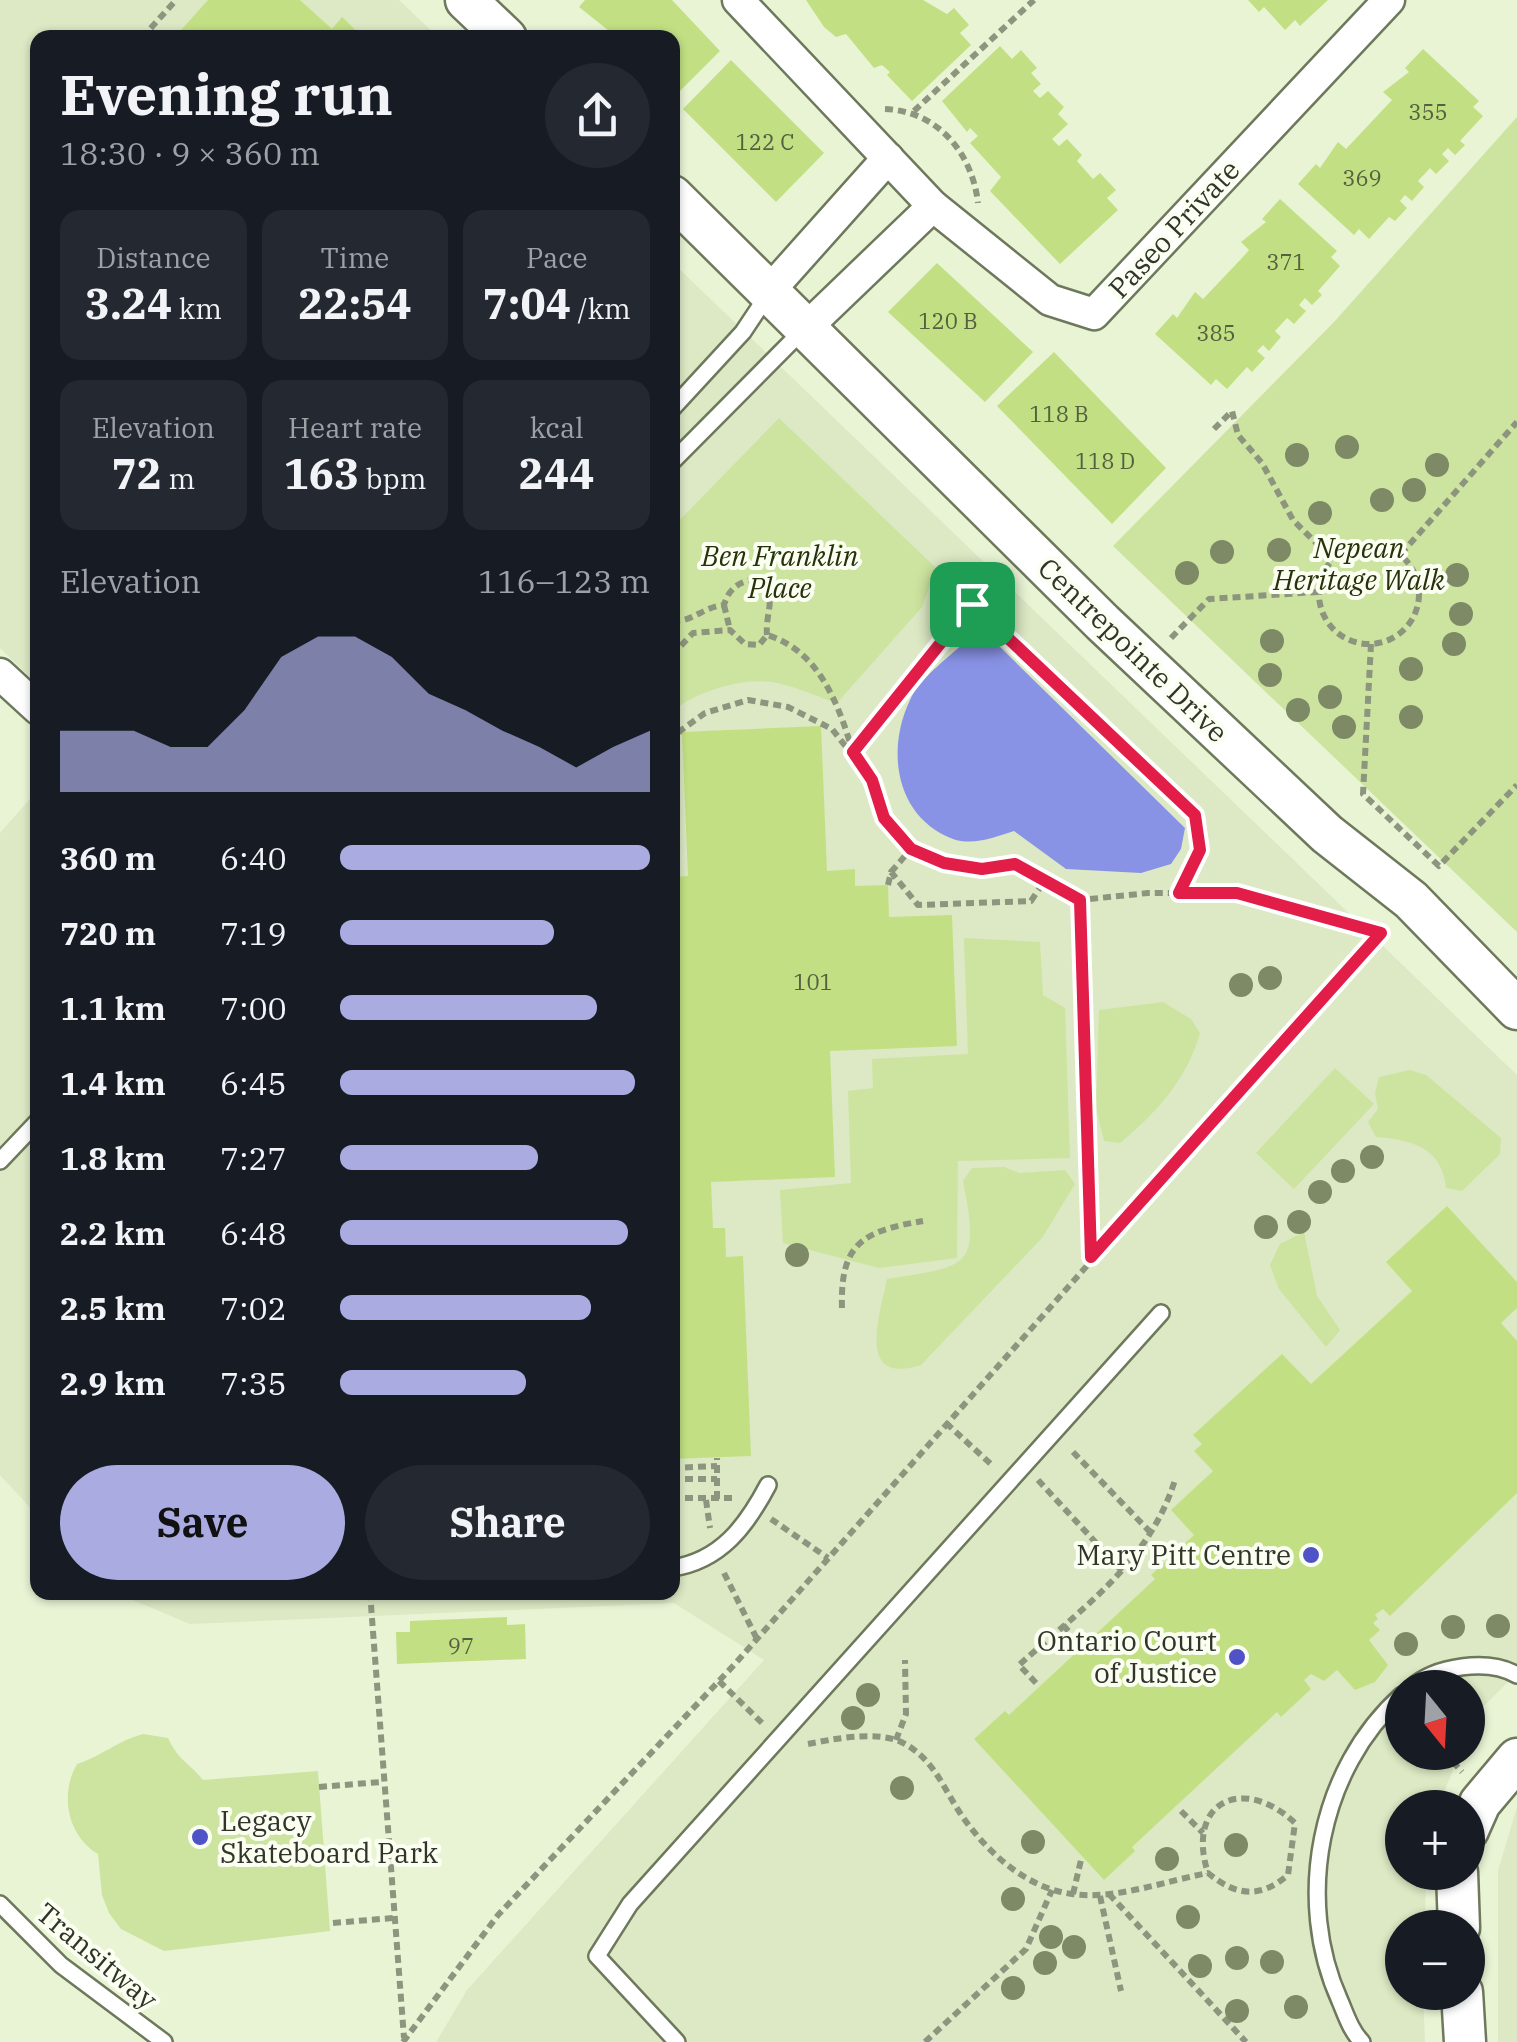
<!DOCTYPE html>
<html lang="en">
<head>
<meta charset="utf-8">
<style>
	:root { --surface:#171b24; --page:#242831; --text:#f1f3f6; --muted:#9ea1a6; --accent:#a9abe1 }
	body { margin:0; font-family:"IBM Plex Serif",serif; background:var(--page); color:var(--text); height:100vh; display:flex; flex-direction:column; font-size:38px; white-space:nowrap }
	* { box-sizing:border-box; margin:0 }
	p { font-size:32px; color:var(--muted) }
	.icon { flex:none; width:55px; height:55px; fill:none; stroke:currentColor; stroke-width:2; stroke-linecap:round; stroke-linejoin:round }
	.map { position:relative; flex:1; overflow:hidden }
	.sheet { position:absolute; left:30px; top:30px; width:650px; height:1570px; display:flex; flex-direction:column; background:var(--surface); border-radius:20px; box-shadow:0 2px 8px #0004 }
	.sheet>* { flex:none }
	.needle { width:65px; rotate:162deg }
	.tools { position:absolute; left:1385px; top:1670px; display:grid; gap:20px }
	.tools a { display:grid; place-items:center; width:100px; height:100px; border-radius:50%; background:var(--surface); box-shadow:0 2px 8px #0004; font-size:50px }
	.pin { position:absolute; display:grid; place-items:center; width:85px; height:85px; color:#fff; margin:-42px; border-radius:20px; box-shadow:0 5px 15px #0006 }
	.round { display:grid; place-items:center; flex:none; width:105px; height:105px; border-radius:52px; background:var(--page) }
	.overview { display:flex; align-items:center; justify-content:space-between; height:170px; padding:0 30px }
	h1 { font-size:55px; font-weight:700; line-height:75px }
	.figures { display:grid; grid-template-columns:repeat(3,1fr); gap:15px; height:170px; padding:10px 30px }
	.figures div { display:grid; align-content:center; border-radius:20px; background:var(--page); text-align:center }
	.figures b { font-size:42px; font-weight:700 }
	.figures small { font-size:28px; font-weight:400 }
	.figures p { font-size:28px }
	.chart { height:280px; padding:20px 30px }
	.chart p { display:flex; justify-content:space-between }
	.chart svg { width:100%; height:180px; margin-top:10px; fill:var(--accent); opacity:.7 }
	.primary-button { display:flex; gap:20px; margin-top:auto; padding:20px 30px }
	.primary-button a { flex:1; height:115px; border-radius:60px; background:var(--accent); color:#111; font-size:40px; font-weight:700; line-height:115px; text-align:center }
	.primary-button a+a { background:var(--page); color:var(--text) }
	ul { padding:0 30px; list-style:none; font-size:32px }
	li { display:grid; grid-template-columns:160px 120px 1fr; align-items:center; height:75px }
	li i { height:25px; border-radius:12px; background:var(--accent) }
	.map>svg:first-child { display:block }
</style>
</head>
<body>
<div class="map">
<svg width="1517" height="2042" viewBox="0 0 1517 2042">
	<rect width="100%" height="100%" fill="#e9f4d5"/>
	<g fill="#dce9c4">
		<path d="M0,0h399l39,37 -400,1 -1,646 -37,-36z"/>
		<path d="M673,263l844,812v598l-44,44 -5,15v-44h-66v64l58,1 -22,54 -36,1v64l24,1 -1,54 -23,1v64l21,1 2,49h-989l31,-52 297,-330 -90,-57 -484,21 -74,-31 556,-1z"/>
		<path d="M37,791v724l-37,-40v-642z"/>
		<path d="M1517,1807v235h-19v-171z"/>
	</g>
	<g fill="#cde4a0">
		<path d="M1517,117v815l-404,-386 221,-224z"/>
		<path d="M779,418l157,150 -14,39 -85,96c-19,-6 -40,-16 -60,-20 -31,-7 -80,8 -104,28v-184z"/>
		<path d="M964,938l76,4 3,53 22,13 5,150 -112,3 -1,97 -78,10 -96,-25 -3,-53 71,-7 -3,-92 25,-3 -1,-29 96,-5z"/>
		<path d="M1163,1002l28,17 9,14c-13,46 -44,80 -80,110l-16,-2 -8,-32 3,-99z"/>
		<path d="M1335,1068l39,36 -80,85 -38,-36z"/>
		<path d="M1410,1070l16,5 75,63 -1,16 -38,37 -16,-3c-4,-41 -34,-48 -70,-51l-8,-15 10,-13 -3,-16 4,-16z"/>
		<path d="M1004,1167l15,6 46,-3 10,14 -33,54 -121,127c-66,21 -41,-50 -34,-86 81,-13 94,-10 76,-98l9,-13z"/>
		<path d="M1304,1232l13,64 23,34 -14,17 -47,-58 -9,-24 10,-21z"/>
		<path d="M143,1734l25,4c12,25 20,23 35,42l115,-9 12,160 -166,20 -43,-22 -12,-16 -7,-18 -4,-41c-30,-18 -39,-59 -21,-90 25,-8 40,-23 66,-30z"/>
	</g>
	<path fill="#8993e6" d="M969,638l30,8 186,182 -4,21 -10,15 -30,9 -75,-4 -52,-38c-19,6 -41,15 -61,8 -58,-22 -67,-89 -43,-139 10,-23 41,-44 59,-62z"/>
	<g fill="#c2e083">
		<path d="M208,0h92l32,29 10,-12 22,21h-190z"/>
		<path d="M585,0h87l48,51 -48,48v-61h-54l-39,-31z"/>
		<path d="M806,0h117l24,14 7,-6 15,17 -9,8 11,12 -59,56 -25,-26 3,-3 -8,-7 -8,3 -28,-34 -10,3 -12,-10z"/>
		<path d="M1248,0h80l-28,26 -5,-6 -10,10 -21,-23 -5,5z"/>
		<path d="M1000,46l12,13 9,-9 16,18 -6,5 10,11 -8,7 7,7 8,-7 16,16 -6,7 10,10 -16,15 7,7 8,-7 15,16 -5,6 16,18 7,-6 16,17 -9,8 11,12 -58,54 -70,-73 11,-14 -31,-34 8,-7 -8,-8 -3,4 -25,-31z"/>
		<path d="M1423,49l56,52 -6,6 10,9 -23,25 5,4 -10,10 -7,-7 -6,6 7,7 -13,13 -6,-6 -12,13 6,6 -12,14 -7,-6 -5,6 7,7 -12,13 -6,-4 -20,22 -10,-10 -5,6 -56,-51 18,-20 4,4 18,-26 8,7 46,-49 -9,-8 26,-20 -4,-4z"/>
		<path d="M731,60l93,93 -48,49 -93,-93z"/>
		<path d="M1280,199l57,52 -6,6 9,9 -22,25 4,4 -10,10 -7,-7 -6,7 7,6 -12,13 -7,-6 -12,13 6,6 -12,14 -6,-6 -6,6 8,7 -13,14 -5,-5 -20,22 -11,-10 -5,6 -56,-51 18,-20 4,4 18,-26 8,7 39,-41 7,-8 -8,-8 25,-20 -4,-3z"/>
		<path d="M937,263l96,89 -48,50 -97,-90z"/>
		<path d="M1054,352l112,116 -54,56 -115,-118z"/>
		<path d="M821,726l6,145 28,-2v17l33,-1 1,32 63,-2 5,131 -127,5 5,126 -124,5 2,46h12l1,29 17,-1 8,200 -79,3v-582l16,-1 -6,-144z"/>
		<path d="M1447,1206l70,76v26l-16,15 16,18v152l-127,123 -7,-7 -8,6 3,4 -5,4 7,7 -11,10 19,25 -13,17 -20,8 -18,-20 -13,11 -13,-7 -7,6 7,9 -30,28 -4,-5 -145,135 3,4 -31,29 -130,-141 31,-28 4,4 146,-136 -4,-4 43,-40 -23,-25 42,-39 -19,-20 8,-7 -9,-9 89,-81 29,30 101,-93 -26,-29z"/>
		<path d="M507,1617v8l18,-1 1,35 -129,5 -1,-32h14v-11z"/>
	</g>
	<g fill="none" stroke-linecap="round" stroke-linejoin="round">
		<g stroke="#6e785c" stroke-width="20">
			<g id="lane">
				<path d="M672,409l71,-77 26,-39"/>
				<path d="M672,462l131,-132"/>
				<path d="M0,1161l38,-40"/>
				<path d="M672,1568c49,-7 75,-43 96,-83"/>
				<path d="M1411,1688c24,-22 77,-30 106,-13"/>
				<path d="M0,1904l61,61 103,77"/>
				<path d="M677,2042l-80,-86 33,-52 531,-591"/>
				<path d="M1362,2042c-11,-11 -16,-27 -22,-41 -46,-101 -21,-232 62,-306"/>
			</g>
		</g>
		<g stroke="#6e785c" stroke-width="35">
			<g id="street">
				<path d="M738,0l195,206 117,94 44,14 295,-314"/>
				<path d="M771,289l117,-131"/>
				<path d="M806,328l127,-122"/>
				<path d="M0,674l38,35"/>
			</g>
		</g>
		<g stroke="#6e785c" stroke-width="45">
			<g id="secondary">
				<path d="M466,0l40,38"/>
				<path d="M672,196l431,427 224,211 84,66 106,109"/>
				<path d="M1468,1830l12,-27 37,-44"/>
				<path d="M1457,1872l2,56"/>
				<path d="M1462,1992l3,50"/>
			</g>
		</g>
		<g stroke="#8d957f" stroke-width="6" stroke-dasharray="8 5" stroke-linecap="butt">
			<path d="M142,38l34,-38"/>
			<path d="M885,109c52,2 87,43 93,94"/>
			<path d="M914,111l120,-111"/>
			<path d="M1214,429l18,-18 6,24 24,28 31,57 40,40"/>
			<circle cx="1369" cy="594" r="50"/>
			<path d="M1401,554l116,-132"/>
			<path d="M971,604l224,211 5,36 -21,42"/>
			<path d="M724,605l6,25"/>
			<path d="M672,621c21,1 31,-14 52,-16 6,-20 18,-24 37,-27 17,17 4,35 6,57"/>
			<path d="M1171,638l38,-39 110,-7"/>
			<path d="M1371,644l-8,150 76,72 78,-81"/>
			<path d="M672,655l21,-22 37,-3 15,14 14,1 8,-10c50,15 70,65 84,111"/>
			<path d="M853,752l107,-136 42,-42"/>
			<path d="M891,872l20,-23"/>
			<path d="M888,885l3,-13 27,33 113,-4 12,-18"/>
			<path d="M1080,900l11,357"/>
			<path d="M842,1308c-2,-64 20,-77 81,-87"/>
			<path d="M946,1423l47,43"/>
			<path d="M1073,1452l79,82"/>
			<path d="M672,1468l45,-2"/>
			<path d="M672,1479h45"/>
			<path d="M1038,1480l84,91"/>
			<path d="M672,1498h63"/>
			<path d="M717,1499v-41"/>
			<path d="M706,1500l4,28"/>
			<path d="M771,1519l57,39"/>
			<path d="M724,1573l33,66"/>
			<path d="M370,1592l34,446"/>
			<path d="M1063,1625l18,20"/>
			<path d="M719,1681l43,42"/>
			<path d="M1036,1683l-17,-18c62,-56 130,-102 156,-185"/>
			<path d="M896,1740l10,-26 -1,-54"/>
			<path d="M808,1744c25,-5 66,-13 91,-3 34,15 44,47 63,75 26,37 64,72 110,78 44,6 93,-13 136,-21 28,23 52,26 80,2l7,-52c-52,-49 -110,-21 -87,50"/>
			<path d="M1444,1752l18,20"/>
			<path d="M319,1787l62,-5"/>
			<path d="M1181,1811l22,22"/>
			<path d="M1073,1894l8,-34"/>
			<path d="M1109,1894l137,148"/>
			<path d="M1100,1896l21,95"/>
			<path d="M333,1923l60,-5"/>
			<path d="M403,2042l95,-127 236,-250 647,-732 -144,-40h-89l-68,7 -65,-37 -33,6 -38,-6 -33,-14 -27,-30 -12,-39 -40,-51 -44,-22 -40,-7 -43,13 -25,18 -8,14"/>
			<path d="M925,2042l101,-93 26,-59"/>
		</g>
		<use href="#lane" stroke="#fff" stroke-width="15"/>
		<use href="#street" stroke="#fff" stroke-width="30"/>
		<use href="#secondary" stroke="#fff" stroke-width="40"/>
	</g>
	<g fill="#7e8966">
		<circle cx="1347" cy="447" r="12"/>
		<circle cx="1297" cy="455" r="12"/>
		<circle cx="1437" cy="465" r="12"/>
		<circle cx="1414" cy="490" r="12"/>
		<circle cx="1382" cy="500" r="12"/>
		<circle cx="1320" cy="513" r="12"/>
		<circle cx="1279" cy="550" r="12"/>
		<circle cx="1222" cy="552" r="12"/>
		<circle cx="1187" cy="573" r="12"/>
		<circle cx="1457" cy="575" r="12"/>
		<circle cx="1461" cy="614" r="12"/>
		<circle cx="1272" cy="641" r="12"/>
		<circle cx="1454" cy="644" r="12"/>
		<circle cx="1411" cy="669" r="12"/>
		<circle cx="1270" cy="675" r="12"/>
		<circle cx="1330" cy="697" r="12"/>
		<circle cx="1298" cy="710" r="12"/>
		<circle cx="1411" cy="717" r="12"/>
		<circle cx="1344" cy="727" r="12"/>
		<circle cx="1270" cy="978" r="12"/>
		<circle cx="1241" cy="985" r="12"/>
		<circle cx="1372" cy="1157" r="12"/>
		<circle cx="1343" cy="1171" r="12"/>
		<circle cx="1320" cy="1192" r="12"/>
		<circle cx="1299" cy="1222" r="12"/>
		<circle cx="1266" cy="1227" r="12"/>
		<circle cx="797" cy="1255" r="12"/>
		<circle cx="1498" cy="1626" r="12"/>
		<circle cx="1453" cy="1627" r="12"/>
		<circle cx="1406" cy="1644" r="12"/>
		<circle cx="868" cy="1695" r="12"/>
		<circle cx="853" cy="1718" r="12"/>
		<circle cx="902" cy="1788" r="12"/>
		<circle cx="1033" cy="1842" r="12"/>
		<circle cx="1236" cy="1845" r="12"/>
		<circle cx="1167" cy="1859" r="12"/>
		<circle cx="1013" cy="1899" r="12"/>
		<circle cx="1188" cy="1917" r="12"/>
		<circle cx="1051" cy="1937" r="12"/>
		<circle cx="1074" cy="1947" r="12"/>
		<circle cx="1237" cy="1958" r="12"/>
		<circle cx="1272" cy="1962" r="12"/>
		<circle cx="1045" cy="1963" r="12"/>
		<circle cx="1200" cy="1966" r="12"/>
		<circle cx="1013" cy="1988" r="12"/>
		<circle cx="1296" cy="2007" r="12"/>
		<circle cx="1237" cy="2011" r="12"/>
	</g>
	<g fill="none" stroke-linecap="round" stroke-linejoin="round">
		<g stroke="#fff" stroke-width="20">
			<path id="route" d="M972,604l223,211 5,35 -21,43h58l144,40 -290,324 -11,-357 -65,-36 -33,5 -38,-6 -33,-14 -27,-31 -12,-38 -19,-28z"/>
		</g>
		<use href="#route" stroke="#e11d48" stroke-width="12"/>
	</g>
	<g fill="#5052c8" stroke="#fafff2" stroke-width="4">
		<circle cx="1311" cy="1555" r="10"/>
		<circle cx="1237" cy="1657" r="10"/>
		<circle cx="200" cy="1837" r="10"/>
	</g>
	<g text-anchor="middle" stroke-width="8" stroke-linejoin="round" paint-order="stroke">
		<g font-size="22" fill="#556040">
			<text x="1428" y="120">355</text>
			<text x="765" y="150">122 C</text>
			<text x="1362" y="186">369</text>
			<text x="1286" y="270">371</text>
			<text x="948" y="329">120 B</text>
			<text x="1216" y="341">385</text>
			<text x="1059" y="422">118 B</text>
			<text x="1105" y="469">118 D</text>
			<text x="813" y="990">101</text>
			<text x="461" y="1654">97</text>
		</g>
		<g font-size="28" fill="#313529" stroke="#fafff2">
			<text transform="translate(1174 229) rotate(-47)" y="10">Paseo Private</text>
			<text transform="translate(1133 650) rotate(44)" y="10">Centrepointe Drive</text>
			<text transform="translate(97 1956) rotate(40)" y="10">Transitway</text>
		</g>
		<g font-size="28" font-style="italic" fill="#27310b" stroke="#fafff2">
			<text x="1359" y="558">Nepean<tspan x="1359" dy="32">Heritage Walk</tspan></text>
			<text x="780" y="566">Ben Franklin<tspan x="780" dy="32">Place</tspan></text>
		</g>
		<g font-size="28" fill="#313529" stroke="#fafff2" text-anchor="end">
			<text x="1291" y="1565">Mary Pitt Centre</text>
			<text x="1217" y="1651">Ontario Court<tspan x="1217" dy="32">of Justice</tspan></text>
			<text x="220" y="1831" text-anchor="start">Legacy<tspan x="220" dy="32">Skateboard Park</tspan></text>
		</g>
	</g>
</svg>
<div class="tools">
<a><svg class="needle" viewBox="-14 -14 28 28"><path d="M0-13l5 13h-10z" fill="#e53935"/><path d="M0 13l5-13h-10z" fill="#9ea1a6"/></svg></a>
<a>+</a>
<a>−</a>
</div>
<div class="pin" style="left:972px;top:604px;background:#1e9e55"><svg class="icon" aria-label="arrive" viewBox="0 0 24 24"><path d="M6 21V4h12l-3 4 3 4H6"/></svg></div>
<section class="sheet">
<div class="overview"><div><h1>Evening run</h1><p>18:30 · 9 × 360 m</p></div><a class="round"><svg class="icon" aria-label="share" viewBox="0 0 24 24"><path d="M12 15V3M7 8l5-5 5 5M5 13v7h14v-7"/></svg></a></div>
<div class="figures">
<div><p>Distance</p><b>3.24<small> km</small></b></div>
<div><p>Time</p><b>22:54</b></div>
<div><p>Pace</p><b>7:04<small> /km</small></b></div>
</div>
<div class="figures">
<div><p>Elevation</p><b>72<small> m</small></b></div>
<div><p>Heart rate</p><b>163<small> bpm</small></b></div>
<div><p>kcal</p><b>244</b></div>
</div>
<div class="chart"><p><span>Elevation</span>116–123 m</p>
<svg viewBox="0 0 160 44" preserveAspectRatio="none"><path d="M0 44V29L10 29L20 29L30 33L40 33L50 24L60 11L70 6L80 6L90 11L100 20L110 24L120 29L130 33L140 38L150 33L160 29V44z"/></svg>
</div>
<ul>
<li><b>360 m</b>6:40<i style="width:100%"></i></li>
<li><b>720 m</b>7:19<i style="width:69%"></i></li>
<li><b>1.1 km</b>7:00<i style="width:83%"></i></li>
<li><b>1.4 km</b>6:45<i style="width:95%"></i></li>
<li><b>1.8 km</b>7:27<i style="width:64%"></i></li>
<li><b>2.2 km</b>6:48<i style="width:93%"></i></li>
<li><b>2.5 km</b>7:02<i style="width:81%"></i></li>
<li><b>2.9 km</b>7:35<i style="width:60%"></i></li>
</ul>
<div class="primary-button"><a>Save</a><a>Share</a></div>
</section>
</div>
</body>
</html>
